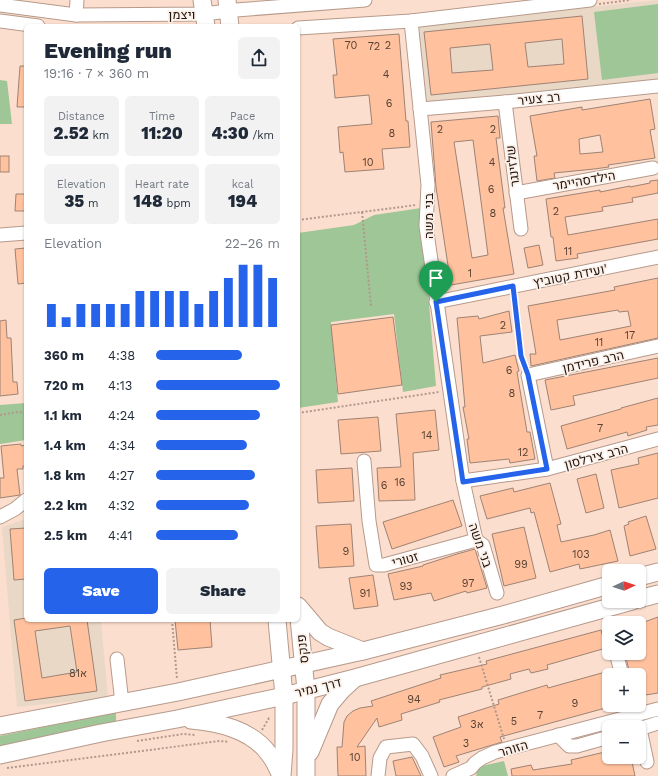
<!DOCTYPE html>
<html lang="en">
<head>
<meta charset="utf-8">
<style>
	:root { --surface:#fff; --page:#f2f2f3; --text:#1f2937; --muted:#747a83; --accent:#2563eb }
	body { margin:0; font-family:"Work Sans",Heebo,sans-serif; background:var(--page); color:var(--text); height:100vh; display:flex; flex-direction:column; font-size:15px; white-space:nowrap }
	* { box-sizing:border-box; margin:0 }
	p { font-size:13px; color:var(--muted) }
	.icon { flex:none; width:22px; height:22px; fill:none; stroke:currentColor; stroke-width:2; stroke-linecap:round; stroke-linejoin:round }
	.map { position:relative; flex:1; overflow:hidden }
	.details { position:absolute; left:24px; top:24px; width:276px; height:598px; display:flex; flex-direction:column; background:var(--surface); border-radius:6px; box-shadow:0 1px 3px #0004 }
	.details>* { flex:none }
	.needle { width:26px; rotate:86deg }
	.controls { position:absolute; left:602px; top:564px; display:grid; gap:8px }
	.controls a { display:grid; place-items:center; width:44px; height:44px; border-radius:6px; background:var(--surface); box-shadow:0 1px 3px #0004; font-size:20px }
	.pin { position:absolute; display:grid; place-items:center; width:34px; height:34px; color:#fff; margin:-41px -17px; border-radius:50% 50% 50% 0; rotate:-45deg; box-shadow:0 0 4px #0007 }
	.pin .icon { rotate:45deg }
	.round { display:grid; place-items:center; flex:none; width:42px; height:42px; border-radius:6px; background:var(--page) }
	.head { display:flex; align-items:center; justify-content:space-between; height:68px; padding:0 20px }
	h1 { font-size:22px; font-weight:800; line-height:30px }
	.stats { display:grid; grid-template-columns:repeat(3,1fr); gap:6px; height:68px; padding:4px 20px }
	.stats div { display:grid; align-content:center; border-radius:6px; background:var(--page); text-align:center }
	.stats b { font-size:17px; font-weight:800 }
	.stats small { font-size:11px; font-weight:400 }
	.stats p { font-size:11px }
	.chart { height:112px; padding:8px 20px }
	.chart p { display:flex; justify-content:space-between }
	.chart svg { width:100%; height:72px; margin-top:4px; stroke:var(--accent); stroke-width:6 }
	.cta { display:flex; gap:8px; margin-top:auto; padding:8px 20px }
	.cta a { flex:1; height:46px; border-radius:6px; background:var(--accent); color:#fff; font-size:16px; font-weight:800; line-height:46px; text-align:center }
	.cta a+a { background:var(--page); color:var(--text) }
	ul { padding:0 20px; list-style:none; font-size:13px }
	li { display:grid; grid-template-columns:64px 48px 1fr; align-items:center; height:30px }
	li i { height:10px; border-radius:5px; background:var(--accent) }
	.map>svg:first-child { display:block }
</style>
</head>
<body>
<div class="map">
<svg width="658" height="776" viewBox="0 0 658 776">
	<rect width="100%" height="100%" fill="#fcdece"/>
	<g fill="#ead8c7">
		<path d="M658,0v79l-234,25 -9,-79z"/>
		<path d="M26,519v101h75l7,78 -91,9 -15,-180z"/>
	</g>
	<g fill="#9ec696">
		<path d="M658,4v69l-56,7 -8,-68z"/>
		<path d="M0,80l7,1 5,43h-12z"/>
		<path d="M421,208l15,178 -33,6 -9,-78 -63,8 7,80 -40,6v-175l56,-8 20,-10z"/>
		<path d="M26,403v37l-26,4v-39z"/>
		<path d="M116,712v13l-116,23v-12z"/>
		<path d="M504,761l4,15h-32l2,-7 4,-3z"/>
	</g>
	<g fill="#ffc19e" stroke="#9e8374" fill-rule="evenodd">
		<path d="M582,16l6,63 -157,16 -7,-63zM562,39l2,25 -36,3 -3,-24zM490,44l3,26 -41,3 -2,-25z"/>
		<path d="M399,34l7,87h2l2,26 -28,2 2,20 -39,3 -2,-20 -3,1 -2,-26 34,-3 -3,-29 -34,3 -2,-23h4l-4,-36z"/>
		<path d="M20,66h6v41h-9z"/>
		<path d="M650,99l5,30 -5,1 5,28 -47,7 1,2 -15,2 -40,4 1,5 -18,3 -3,-25h3l-7,-40 52,-9v3zM600,135l3,17 -23,2 -1,-15z"/>
		<path d="M498,116l2,22h-4l9,70h-2l11,66 -63,11 -15,-98 -5,-65zM473,140l15,115 -16,3 -18,-116z"/>
		<rect x="0" y="156" width="9" height="16"/>
		<path d="M658,180v13l-26,5 1,4 -31,5 1,4 -38,6 3,18 90,-16v20l-81,15 1,4 -22,3 -3,-24h-2l-5,-38 54,-9v2l30,-6v1l20,-4v-2z"/>
		<path d="M16,194h10v17h-11z"/>
		<path d="M539,245l4,20 -15,3 -4,-20z"/>
		<path d="M26,248v35l-8,1 -3,-35z"/>
		<path d="M658,278v60l-127,28 -1,-12h6l-8,-48 87,-16 -1,-3zM618,310l1,2 9,-1 3,15 -71,14 -3,-20z"/>
		<path d="M509,311l3,21 -32,4 3,27 32,-8 4,16 -2,1 10,60h3l5,27 -25,4 -1,-4 -39,4 -3,-24h2l-6,-32h2l-8,-89 21,-2 1,3z"/>
		<path d="M393,317l9,68 -64,9 -7,-69z"/>
		<path d="M6,320l1,18h4l2,44h4l1,12 -18,2v-75z"/>
		<path d="M658,358v20l-85,18 2,9 -24,5 -6,-30z"/>
		<path d="M658,398v27l-12,2 1,3 -19,6 -1,-4 -60,17 -6,-23 60,-17v-1z"/>
		<path d="M435,410l4,40 -26,3 2,47 -36,1 -2,-33 24,-1 -5,-53z"/>
		<path d="M378,417l3,34 -40,3 -3,-34z"/>
		<path d="M21,444v2l5,-1v21h-3v3h-6l3,26 -20,3v-20h4l-3,-32z"/>
		<path d="M658,453v45l-39,10 -8,-38 28,-6 -1,-6z"/>
		<path d="M352,468l2,33 -36,2 -2,-33z"/>
		<path d="M596,474l8,34 -18,5 -9,-34z"/>
		<path d="M550,483l11,41 -4,1 4,17 33,-7 16,-5 8,31 -38,8 -1,-5 -29,8 -16,-60 -3,1 -1,-5 -43,11 -7,-23 33,-8 1,4z"/>
		<path d="M453,500l9,26 -70,23 -9,-27z"/>
		<path d="M646,516l10,33 -26,7 -6,-30 5,-2 -1,-2z"/>
		<path d="M351,524l3,42 -35,2 -3,-42z"/>
		<path d="M524,527l12,51 -32,8 -12,-52z"/>
		<path d="M26,528v51l-12,1 -4,-51z"/>
		<path d="M475,549l12,39 -20,5 -1,-2 -32,10 -3,-8 -37,7 -6,-26 35,-8v-1l34,-11z"/>
		<path d="M373,575l5,31 -24,3 -5,-31z"/>
		<path d="M658,617v76l-19,3v-21h-9l-5,-22h14v-29z"/>
		<path d="M26,618v2h61l10,71 -72,10 -11,-81zM70,626l7,46 -35,6 -7,-47z"/>
		<path d="M175,620h35l2,27 -34,3z"/>
		<path d="M601,630l5,18 -59,17 1,4 -17,4 -2,-4 -19,5 1,5 -29,8v2l-43,11 1,2 -39,12 1,6 -23,7 -2,-9 -20,29 8,-1 1,30h-28l-1,-29h5l2,-25 3,-6 6,-5 7,-3 13,-2 -2,-5 70,-23 -1,-3 47,-11 -1,-3z"/>
		<path d="M609,671v36l-109,30 2,5 -46,14 3,6 -15,5 -11,-30 28,-10 -3,-10 41,-13 -1,-4 49,-15 1,3z"/>
		<path d="M609,751v6h22l4,19h-123l-1,-7 20,-4 2,5 39,-6 -1,-4z"/>
		<path d="M412,757l9,19h-25l-3,-15z"/>
	</g>
	<g fill="none" stroke-linecap="round" stroke-linejoin="round">
		<g stroke="#b69a8b" stroke-width="15">
			<g id="minor">
				<path d="M0,5l76,10 128,-1 32,-4 129,-10"/>
				<path d="M76,15l1,-15"/>
				<path d="M0,21l38,5"/>
				<path d="M411,21l17,164 -2,41 37,255 13,59 7,5 14,48"/>
				<path d="M298,28l113,-7 179,-21"/>
				<path d="M505,102l16,127"/>
				<path d="M420,109l85,-7 153,-16"/>
				<path d="M516,193l137,-25"/>
				<path d="M0,235l26,-2"/>
				<path d="M436,302l222,-45"/>
				<path d="M364,461l5,60 7,44h8l92,-25"/>
				<path d="M547,469l-19,-94 130,-29"/>
				<path d="M463,481l84,-12 111,-30"/>
				<path d="M0,517l15,-8 11,-9"/>
				<path d="M616,653l6,22"/>
				<path d="M117,659l5,44"/>
				<path d="M639,729l19,-6"/>
				<path d="M640,729l7,33"/>
				<path d="M558,735l11,11h8l32,-9"/>
				<path d="M378,776l2,-18 6,-11 27,-3 9,12 9,20"/>
				<path d="M453,776l18,-8 4,-5 7,-5 13,-6 163,-43"/>
			</g>
		</g>
		<g stroke="#b69a8b" stroke-width="19">
			<g id="major">
				<path d="M202,0l4,26"/>
				<path d="M227,0l3,26"/>
				<path d="M639,577l19,-5"/>
				<path d="M639,599l19,-5"/>
				<path d="M298,606l22,26 8,5 35,14"/>
				<path d="M298,608l8,82v86"/>
				<path d="M277,620l7,76v53l-2,27"/>
				<path d="M191,720c27,2 61,10 78,34 5,6 9,15 12,22"/>
				<path d="M0,726l178,-34 185,-41 140,-36 106,-30"/>
				<path d="M310,752l20,-48 12,-14 12,-11"/>
				<path d="M0,755l101,-22 76,-14 107,-23 71,-18 277,-77"/>
			</g>
		</g>
		<g stroke="#b0998c" stroke-width="2" stroke-dasharray="2 2" stroke-linecap="butt">
			<path d="M599,4l32,-4"/>
			<path d="M362,212l9,94"/>
			<path d="M298,220l118,-15"/>
			<path d="M514,297l7,59 4,10"/>
			<path d="M298,413l141,-21"/>
			<path d="M0,415l17,-3 9,1"/>
			<path d="M172,620l5,59"/>
			<path d="M479,657l25,82"/>
			<path d="M262,730l7,-12h2"/>
			<path d="M137,741l46,-7 13,1"/>
			<path d="M7,768l213,-27 9,1"/>
		</g>
		<use href="#minor" stroke="#fff" stroke-width="13"/>
		<use href="#major" stroke="#fff" stroke-width="17"/>
	</g>
	<g fill="none" stroke-linecap="round" stroke-linejoin="round">
		<g stroke="#fff" stroke-width="8">
			<path id="route" d="M513,286l8,70 7,19 19,94 -84,13 -27,-180z"/>
		</g>
		<use href="#route" stroke="#2563eb" stroke-width="5"/>
	</g>
	<g text-anchor="middle" stroke-width="3.5" stroke-linejoin="round" paint-order="stroke">
		<g font-size="11" fill="#584234">
			<text x="351" y="49">70</text>
			<text x="388" y="49">2</text>
			<text x="374" y="50">72</text>
			<text x="386" y="78">4</text>
			<text x="389" y="107">6</text>
			<text x="440" y="133">2</text>
			<text x="493" y="133">2</text>
			<text x="392" y="137">8</text>
			<text x="368" y="166">10</text>
			<text x="492" y="166">4</text>
			<text x="491" y="193">6</text>
			<text x="556" y="215">2</text>
			<text x="493" y="217">8</text>
			<text x="568" y="255">11</text>
			<text x="470" y="277">1</text>
			<text x="503" y="329">2</text>
			<text x="630" y="339">17</text>
			<text x="599" y="346">11</text>
			<text x="509" y="374">6</text>
			<text x="512" y="397">8</text>
			<text x="600" y="432">7</text>
			<text x="427" y="439">14</text>
			<text x="523" y="456">12</text>
			<text x="400" y="486">16</text>
			<text x="384" y="489">6</text>
			<text x="346" y="555">9</text>
			<text x="581" y="558">103</text>
			<text x="521" y="568">99</text>
			<text x="468" y="587">97</text>
			<text x="406" y="590">93</text>
			<text x="365" y="597">91</text>
			<text x="78" y="677">81א</text>
			<text x="414" y="703">94</text>
			<text x="575" y="707">9</text>
			<text x="540" y="719">7</text>
			<text x="514" y="725">5</text>
			<text x="477" y="728">3א</text>
			<text x="466" y="747">3</text>
			<text x="355" y="761">10</text>
		</g>
		<g font-size="13" fill="#211711" stroke="#fcf0e9">
			<text x="182" y="19">ויצמן</text>
			<text transform="translate(539 98) rotate(-6)" y="5">רב צעיר</text>
			<text transform="translate(512 166) rotate(-97)" y="5">שלזינגר</text>
			<text transform="translate(584 180) rotate(-10)" y="5">הילדסהיימר</text>
			<text transform="translate(428 216) rotate(-90)" y="5">בני משה</text>
			<text transform="translate(570 275) rotate(-11)" y="5">ועידת קטוביץ'</text>
			<text transform="translate(593 361) rotate(-13)" y="5">הרב פרידמן</text>
			<text transform="translate(596 456) rotate(-15)" y="5">הרב צירלסון</text>
			<text transform="translate(481 545) rotate(70)" y="5">בני משה</text>
			<text transform="translate(405 559) rotate(-15)" y="5">זטורי</text>
			<text transform="translate(302 649) rotate(-96)" y="5">פנקס</text>
			<text transform="translate(318 687) rotate(-14)" y="5">דרך נמיר</text>
			<text transform="translate(513 748) rotate(-16)" y="5">הזוהר</text>
		</g>
	</g>
</svg>
<div class="controls">
<a><svg class="needle" viewBox="-14 -14 28 28"><path d="M0-13l5 13h-10z" fill="#e53935"/><path d="M0 13l5-13h-10z" fill="#747a83"/></svg></a>
<a><svg class="icon" aria-label="layers" viewBox="0 0 24 24"><path d="M12 4l9 5-9 5-9-5zM3 14l9 5 9-5"/></svg></a>
<a>+</a>
<a>−</a>
</div>
<div class="pin" style="left:436px;top:302px;background:#1e9e55"><svg class="icon" aria-label="arrive" viewBox="0 0 24 24"><path d="M6 21V4h12l-3 4 3 4H6"/></svg></div>
<section class="details">
<div class="head"><div><h1>Evening run</h1><p>19:16 · 7 × 360 m</p></div><a class="round"><svg class="icon" aria-label="share" viewBox="0 0 24 24"><path d="M12 15V3M7 8l5-5 5 5M5 13v7h14v-7"/></svg></a></div>
<div class="stats">
<div><p>Distance</p><b>2.52<small> km</small></b></div>
<div><p>Time</p><b>11:20</b></div>
<div><p>Pace</p><b>4:30<small> /km</small></b></div>
</div>
<div class="stats">
<div><p>Elevation</p><b>35<small> m</small></b></div>
<div><p>Heart rate</p><b>148<small> bpm</small></b></div>
<div><p>kcal</p><b>194</b></div>
</div>
<div class="chart"><p><span>Elevation</span>22–26 m</p>
<svg viewBox="0 0 160 44" preserveAspectRatio="none"><path d="M5 44V30M15 44V38M25 44V30M35 44V30M45 44V30M55 44V30M65 44V22M75 44V22M85 44V22M95 44V22M105 44V30M115 44V22M125 44V14M135 44V6M145 44V6M155 44V14"/></svg>
</div>
<ul>
<li><b>360 m</b>4:38<i style="width:69%"></i></li>
<li><b>720 m</b>4:13<i style="width:100%"></i></li>
<li><b>1.1 km</b>4:24<i style="width:84%"></i></li>
<li><b>1.4 km</b>4:34<i style="width:73%"></i></li>
<li><b>1.8 km</b>4:27<i style="width:80%"></i></li>
<li><b>2.2 km</b>4:32<i style="width:75%"></i></li>
<li><b>2.5 km</b>4:41<i style="width:66%"></i></li>
</ul>
<div class="cta"><a>Save</a><a>Share</a></div>
</section>
</div>
</body>
</html>
